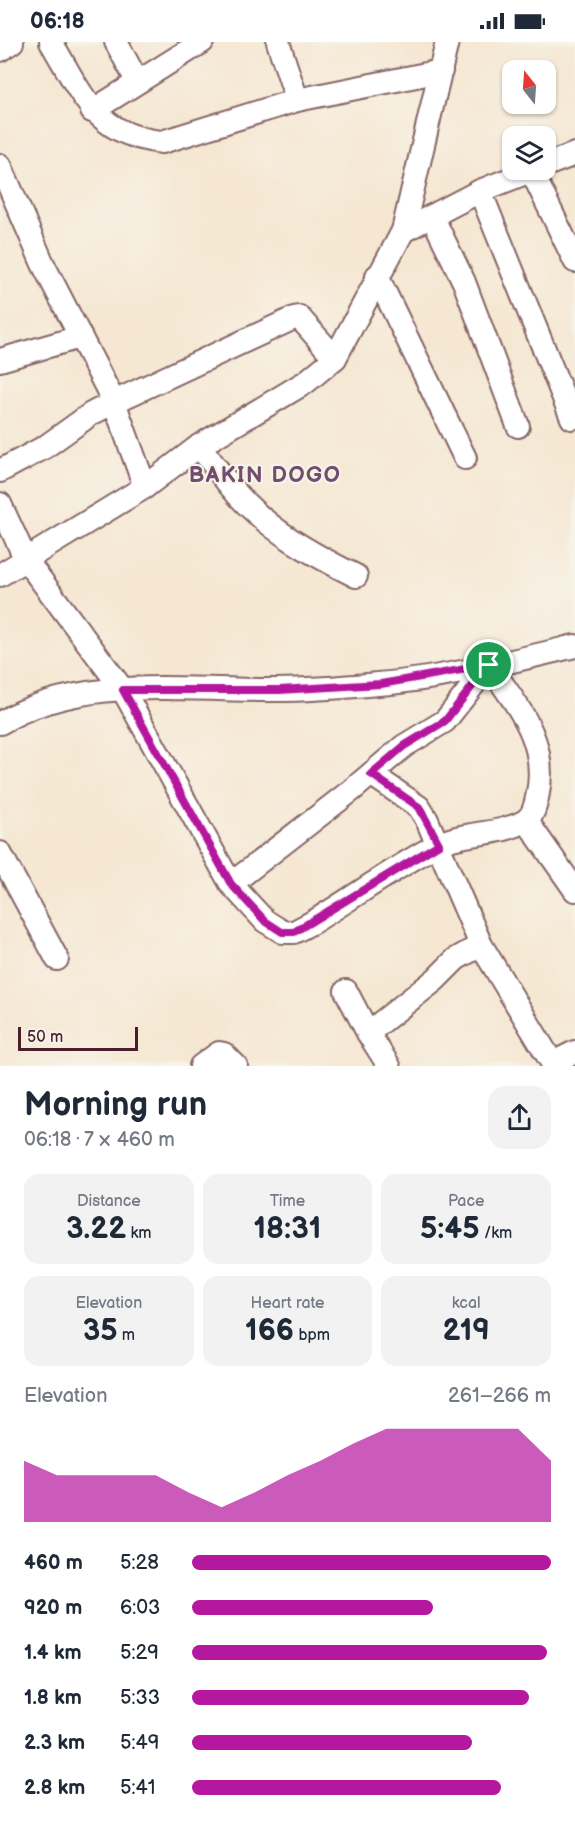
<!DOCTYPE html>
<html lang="en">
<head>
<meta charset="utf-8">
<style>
	:root { --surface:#fff; --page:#f2f2f3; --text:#1f2937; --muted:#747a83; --accent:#b5179e }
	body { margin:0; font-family:"Balsamiq Sans",sans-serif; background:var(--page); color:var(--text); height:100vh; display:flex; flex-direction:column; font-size:22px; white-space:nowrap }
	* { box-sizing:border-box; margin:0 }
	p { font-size:20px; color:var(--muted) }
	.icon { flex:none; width:33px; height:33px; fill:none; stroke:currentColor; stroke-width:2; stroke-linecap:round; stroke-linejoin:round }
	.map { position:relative; height:1024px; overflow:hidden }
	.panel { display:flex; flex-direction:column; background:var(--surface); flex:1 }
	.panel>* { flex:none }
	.needle { width:39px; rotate:343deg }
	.controls { position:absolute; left:502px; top:18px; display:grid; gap:12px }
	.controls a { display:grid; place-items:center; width:54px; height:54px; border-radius:12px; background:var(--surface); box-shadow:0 2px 4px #0004; font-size:30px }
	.scale { position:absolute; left:18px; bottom:15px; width:120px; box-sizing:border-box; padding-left:6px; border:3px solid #4a1f2b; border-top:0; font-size:16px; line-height:21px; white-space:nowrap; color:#4a1f2b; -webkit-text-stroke:4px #f7f3e8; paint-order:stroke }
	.pin { position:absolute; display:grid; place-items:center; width:51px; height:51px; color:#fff; margin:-26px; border:3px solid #fff; border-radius:50%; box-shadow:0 2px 6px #0007 }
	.round { display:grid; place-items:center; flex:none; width:63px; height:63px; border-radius:18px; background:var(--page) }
	.head { display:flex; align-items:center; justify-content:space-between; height:102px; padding:0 24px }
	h1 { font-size:33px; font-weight:700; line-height:45px }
	.figures { display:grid; grid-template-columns:repeat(3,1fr); gap:9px; height:102px; padding:6px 24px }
	.figures div { display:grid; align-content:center; border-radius:15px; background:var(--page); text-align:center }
	.figures b { font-size:30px; font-weight:700 }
	.figures small { font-size:16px; font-weight:400 }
	.figures p { font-size:16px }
	.chart { height:168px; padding:12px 24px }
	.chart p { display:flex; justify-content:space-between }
	.chart svg { width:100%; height:108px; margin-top:6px; fill:var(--accent); opacity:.7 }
	ul { padding:0 24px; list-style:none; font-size:20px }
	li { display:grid; grid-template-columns:96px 72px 1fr; align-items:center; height:45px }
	li i { height:15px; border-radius:8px; background:var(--accent) }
	.status { display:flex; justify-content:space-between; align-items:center; height:42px; padding:0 30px; background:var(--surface); direction:ltr }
	.status svg { height:16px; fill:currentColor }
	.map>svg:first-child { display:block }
</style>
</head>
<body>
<div class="status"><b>06:18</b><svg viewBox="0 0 49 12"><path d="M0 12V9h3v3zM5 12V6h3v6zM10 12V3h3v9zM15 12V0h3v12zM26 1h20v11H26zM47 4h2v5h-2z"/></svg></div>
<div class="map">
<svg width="575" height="1024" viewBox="0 0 575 1024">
	<rect width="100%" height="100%" fill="#f7f3e8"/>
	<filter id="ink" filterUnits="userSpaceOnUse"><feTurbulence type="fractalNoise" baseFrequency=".0167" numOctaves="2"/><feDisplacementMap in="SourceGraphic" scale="12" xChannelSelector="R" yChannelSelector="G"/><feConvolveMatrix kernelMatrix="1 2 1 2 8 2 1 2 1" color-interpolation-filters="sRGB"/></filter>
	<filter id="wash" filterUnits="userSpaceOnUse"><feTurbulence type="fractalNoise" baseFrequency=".008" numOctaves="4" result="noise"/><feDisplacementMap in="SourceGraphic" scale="24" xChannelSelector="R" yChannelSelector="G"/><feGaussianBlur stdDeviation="1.35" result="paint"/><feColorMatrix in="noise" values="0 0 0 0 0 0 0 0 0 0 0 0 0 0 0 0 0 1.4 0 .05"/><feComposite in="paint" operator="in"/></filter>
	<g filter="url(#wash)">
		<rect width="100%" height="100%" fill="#f5e7d2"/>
	</g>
	<g filter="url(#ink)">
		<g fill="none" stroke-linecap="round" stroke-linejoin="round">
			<g stroke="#866565" stroke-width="26">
				<g id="minor">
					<path d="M51,0c31,52 44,93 111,100l135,-42 144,-29"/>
					<path d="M116,0l21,39"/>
					<path d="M278,0l19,58"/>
					<path d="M0,8l12,-8"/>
					<path d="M92,69l110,-69"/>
					<path d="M0,123l43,99 71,138 31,85"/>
					<path d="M546,123l29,-11"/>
					<path d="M531,128l44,91"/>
					<path d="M480,149l92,227"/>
					<path d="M432,174l32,66 54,144"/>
					<path d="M403,189l44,-189"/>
					<path d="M377,234l88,182"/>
					<path d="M0,318l80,-23"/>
					<path d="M199,404c13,16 25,33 38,48 33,37 75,60 119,82"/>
					<path d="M0,429l45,-24 46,-33 23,-12 180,-84 5,-1 36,41"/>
					<path d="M0,462l26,56 97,130 108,194 34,37 18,11h11l19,-10c41,-25 81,-54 124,-77 27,-14 62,-9 88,-24 9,-5 11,-18 13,-28 10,-53 -21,-87 -49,-128l-44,56 -41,25 -52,44 -121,94"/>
					<path d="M0,533l145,-88 54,-41 107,-64 29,-24 68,-127 77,-40 53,-21"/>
					<path d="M0,681c82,-49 186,-32 277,-33 34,0 68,-3 101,-6 64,-5 135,-23 197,-38"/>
					<path d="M371,732l48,33 8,13 54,125 73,121"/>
					<path d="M531,785l44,63"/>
					<path d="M0,811l57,106"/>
					<path d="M346,949l22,42 21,33"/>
					<path d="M368,991l67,-53 21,-21 25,-14"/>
					<path d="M553,1021l22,-11"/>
					<path d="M201,1024l18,-13 5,1 12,12"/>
				</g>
			</g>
			<use href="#minor" stroke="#fff" stroke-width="22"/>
		</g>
	</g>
	<g fill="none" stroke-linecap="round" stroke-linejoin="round" filter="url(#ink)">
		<g stroke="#fff" stroke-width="12">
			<path id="route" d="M489,623l-44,56 -41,25 -33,28 48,33 20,37 -145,88h-12l-17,-11 -34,-37 -108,-194h156l102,-6z"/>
		</g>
		<use href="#route" stroke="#b5179e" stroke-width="8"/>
	</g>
	<g text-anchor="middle" stroke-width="4.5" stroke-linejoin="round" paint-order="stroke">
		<g font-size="22" font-weight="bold" letter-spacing="1.5" fill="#724d6e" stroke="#f7f3e8">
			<text x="265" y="440">BAKIN DOGO</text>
		</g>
	</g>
</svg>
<div class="controls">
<a><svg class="needle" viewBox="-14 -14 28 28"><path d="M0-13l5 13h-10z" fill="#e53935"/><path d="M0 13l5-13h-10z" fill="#747a83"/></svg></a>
<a><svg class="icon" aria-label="layers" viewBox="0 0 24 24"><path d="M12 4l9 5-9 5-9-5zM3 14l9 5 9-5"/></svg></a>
</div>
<div class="scale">50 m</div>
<div class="pin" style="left:489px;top:623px;background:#1e9e55"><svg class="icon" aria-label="arrive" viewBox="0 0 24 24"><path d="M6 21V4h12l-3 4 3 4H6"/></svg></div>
</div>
<section class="panel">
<div class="head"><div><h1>Morning run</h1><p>06:18 · 7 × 460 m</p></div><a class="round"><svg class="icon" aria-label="share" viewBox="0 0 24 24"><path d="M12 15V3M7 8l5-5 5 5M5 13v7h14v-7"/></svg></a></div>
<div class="figures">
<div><p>Distance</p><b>3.22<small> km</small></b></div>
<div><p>Time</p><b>18:31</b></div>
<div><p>Pace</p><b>5:45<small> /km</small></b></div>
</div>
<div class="figures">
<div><p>Elevation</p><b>35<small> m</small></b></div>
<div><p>Heart rate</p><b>166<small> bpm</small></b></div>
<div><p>kcal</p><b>219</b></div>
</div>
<div class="chart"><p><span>Elevation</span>261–266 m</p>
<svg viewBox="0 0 160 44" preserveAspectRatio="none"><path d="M0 44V19L10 25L20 25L30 25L40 25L50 32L60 38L70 32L80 25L90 19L100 12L110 6L120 6L130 6L140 6L150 6L160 19V44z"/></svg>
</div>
<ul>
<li><b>460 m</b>5:28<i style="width:100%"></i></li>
<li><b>920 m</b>6:03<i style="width:67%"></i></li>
<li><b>1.4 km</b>5:29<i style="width:99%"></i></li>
<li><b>1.8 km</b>5:33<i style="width:94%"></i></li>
<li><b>2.3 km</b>5:49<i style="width:78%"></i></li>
<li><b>2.8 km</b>5:41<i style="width:86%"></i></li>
</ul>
</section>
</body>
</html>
